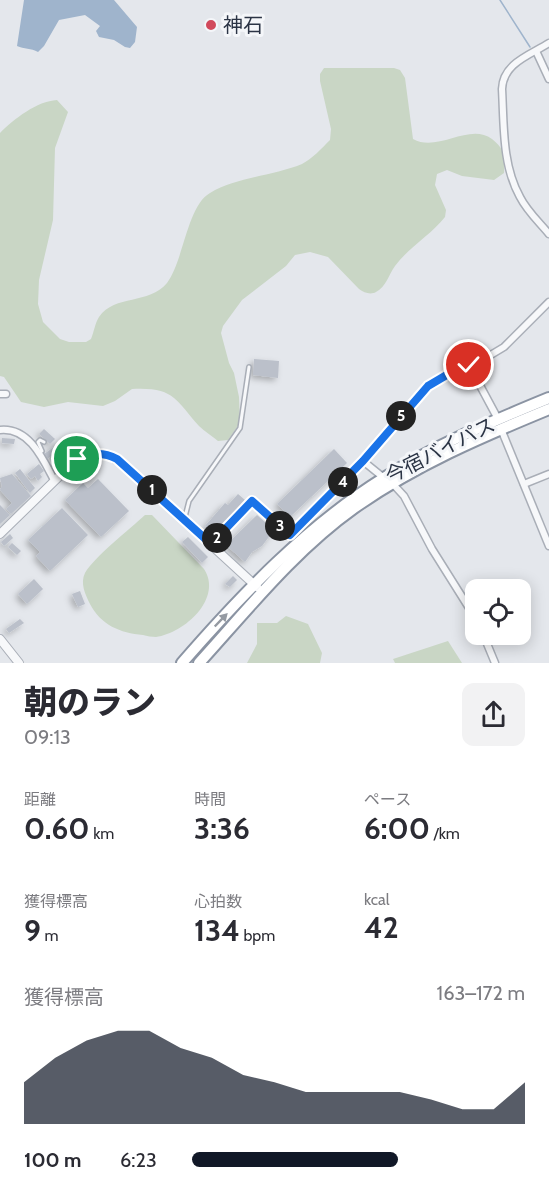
<!DOCTYPE html>
<html lang="ja">
<head>
<meta charset="utf-8">
<style>
	:root { --surface:#fff; --page:#f2f2f3; --text:#2b2b33; --muted:#7c7c81; --accent:#111827 }
	body { margin:0; font-family:Cabin,"Noto Sans JP",sans-serif; background:var(--page); color:var(--text); height:100vh; display:flex; flex-direction:column; font-size:22px; white-space:nowrap }
	* { box-sizing:border-box; margin:0 }
	p { font-size:20px; color:var(--muted) }
	.icon { flex:none; width:33px; height:33px; fill:none; stroke:currentColor; stroke-width:2; stroke-linecap:round; stroke-linejoin:round }
	.map { position:relative; height:663px; overflow:hidden }
	.details { display:flex; flex-direction:column; background:var(--surface); flex:1 }
	.details>* { flex:none }
	.fabs { position:absolute; left:465px; top:579px; display:grid; gap:12px }
	.fabs a { display:grid; place-items:center; width:66px; height:66px; border-radius:12px; background:var(--surface); box-shadow:0 3px 15px #0003; font-size:30px }
	.pin { position:absolute; display:grid; place-items:center; width:51px; height:51px; color:#fff; margin:-26px; border:3px solid #fff; border-radius:50%; box-shadow:0 2px 6px #0007 }
	.km { position:absolute; width:30px; height:30px; margin:-15px; border-radius:50%; background:#222; color:#fff; font-size:16px; line-height:30px; text-align:center }
	.round { display:grid; place-items:center; flex:none; width:63px; height:63px; border-radius:12px; background:var(--page) }
	.head { display:flex; align-items:center; justify-content:space-between; height:102px; padding:0 24px }
	h1 { font-size:33px; font-weight:800; line-height:45px }
	.metrics { display:grid; grid-template-columns:repeat(3,1fr); gap:9px; height:102px; padding:6px 24px }
	.metrics div { display:grid; align-content:center }
	.metrics b { font-size:30px; font-weight:800 }
	.metrics small { font-size:16px; font-weight:400 }
	.metrics p { font-size:16px }
	.chart { height:168px; padding:12px 24px }
	.chart p { display:flex; justify-content:space-between }
	.chart svg { width:100%; height:108px; margin-top:6px; fill:var(--accent); opacity:.7 }
	ul { padding:0 24px; list-style:none; font-size:20px }
	li { display:grid; grid-template-columns:96px 72px 1fr; align-items:center; height:45px }
	li i { height:15px; border-radius:8px; background:var(--accent) }
	.map>svg:first-child { display:block }
</style>
</head>
<body>
<div class="map">
<svg width="549" height="663" viewBox="0 0 549 663">
	<defs>
		<filter id="shadow"><feDropShadow dx="-3" dy="3" stdDeviation="3" flood-color="#0004"/></filter>
	</defs>
	<rect width="100%" height="100%" fill="#e4e7ec"/>
	<g fill="#c9d6c5">
		<path d="M324,68h70l6,2 5,8 8,61c25,14 56,-17 79,0 13,10 13,18 12,34l-10,7 -32,-4 -15,-6 -10,4 -2,11 11,25 -1,7c-14,18 -36,30 -50,49 -6,8 -9,21 -19,26 -5,3 -12,1 -17,-3l-31,-32 -18,-5 -15,3 -9,11 -44,34 -19,26 -2,7 8,30 5,10 5,24 1,26 -12,17 -10,1c-6,-5 -14,-10 -19,-15 -24,-27 -25,-39 -67,-37l-17,12 -12,5 -35,-4 -24,5 -23,-5 -17,-25 -4,-1v-243c14,-14 37,-32 57,-33l11,12 -13,36 -2,72 -14,60 -1,24 5,18 17,17 9,3h17l5,-3c3,-7 4,-16 8,-22 16,-23 50,-12 68,-34 17,-23 20,-77 43,-90 26,-16 63,-17 92,-29 10,-5 20,-16 28,-24l1,-11 -11,-48v-7z"/>
		<path d="M145,515h7l52,54c19,29 -19,64 -48,68 -4,0 -9,-1 -13,-2 -23,-2 -42,-10 -53,-31 -5,-10 -10,-21 -5,-31 9,-16 45,-44 60,-58z"/>
		<path d="M286,616l22,8 14,29 -2,10h-73l10,-19v-21h20z"/>
		<path d="M448,641l14,22h-67l-2,-4z"/>
	</g>
	<path fill="#9fb4cc" d="M24,0h90l23,27 -2,15 -5,6 -5,-1 -11,-7 -15,-3 -3,-6 4,-5 -15,-11 -26,5 -15,26 -6,6c-7,-4 -14,-3 -21,-6z"/>
	<g fill="none" stroke-linecap="round" stroke-linejoin="round">
		<path stroke="#9fb4cc" stroke-width="1.5" d="M500,0l30,47"/>
	</g>
	<g fill="#bbc0ca" filter="url(#shadow)">
		<path d="M254,359l25,2 -1,17 -25,-3z"/>
		<path d="M44,429l11,10 -5,5 -11,-10z"/>
		<path d="M2,438l13,1 -1,5 -12,-1z"/>
		<path d="M60,443l3,5 -16,11 -3,-5z"/>
		<path d="M334,449l13,14 -57,54 -13,-13z"/>
		<path d="M39,464l5,7 -4,3 2,3 -4,4 -3,-5 -4,3 -4,-5z"/>
		<path d="M20,469l15,19 -5,5 -15,-20z"/>
		<path d="M12,474l19,22 -20,18 -5,-5 6,-6 -12,-13 2,-4 -2,-8z"/>
		<path d="M98,479l31,32 -28,26 -36,-37 18,-17 5,5z"/>
		<path d="M238,494l7,6 -31,34 -9,-8 20,-23 3,2z"/>
		<path d="M0,505l10,10 -10,9z"/>
		<path d="M62,508l26,27 -38,36 -14,-15 4,-4 -12,-12z"/>
		<path d="M257,515l17,15 -12,16 -10,6 -7,10 -19,-17z"/>
		<path d="M10,534l3,4 -9,8 -3,-4z"/>
		<path d="M188,537l20,20 -6,6 -20,-21z"/>
		<path d="M12,543l9,8 -4,4 -9,-8z"/>
		<path d="M233,576l4,4 -7,7 -5,-3z"/>
		<path d="M34,579l9,10 -16,15 -9,-10z"/>
		<path d="M80,591l5,13 -7,3 -6,-13z"/>
		<path d="M20,619l4,4 -15,10 -3,-4z"/>
	</g>
	<g fill="none" stroke-linecap="round" stroke-linejoin="round">
		<g stroke="#a9aeb7" stroke-width="6">
			<g id="service">
				<path d="M39,452l3,-1 -4,-9 2,-2 4,2"/>
				<path d="M185,517l4,-16 51,-73 9,-61"/>
			</g>
		</g>
		<g stroke="#a9aeb7" stroke-width="9">
			<g id="minor">
				<path d="M549,43c-19,12 -46,20 -47,46 2,35 0,76 18,108 7,14 19,25 29,37"/>
				<path d="M536,51l13,28"/>
				<path d="M469,365l29,54"/>
				<path d="M0,394h6"/>
				<path d="M501,429l48,117"/>
				<path d="M0,430c29,-3 43,29 54,50"/>
				<path d="M363,461l21,17"/>
				<path d="M392,483l12,13 28,53 44,70"/>
				<path d="M524,484l25,-10"/>
				<path d="M211,544l41,-43 38,34 73,-74 65,-75 22,-13 34,-14 20,-12 45,-45"/>
				<path d="M483,634l12,29"/>
			</g>
		</g>
		<g stroke="#a9aeb7" stroke-width="10">
			<g id="tertiary">
				<path d="M0,534l77,-75 18,-5h8l7,2 13,8 134,123"/>
				<path d="M0,639l19,24"/>
			</g>
		</g>
		<g stroke="#8b94a3" stroke-width="14">
			<g id="trunk">
				<path d="M182,663c59,-68 125,-137 202,-185 51,-33 109,-57 165,-80"/>
				<path d="M199,663c49,-54 96,-113 155,-155 61,-43 127,-71 195,-99"/>
			</g>
		</g>
		<use href="#service" stroke="#f7f8fa" stroke-width="3"/>
		<use href="#minor" stroke="#f7f8fa" stroke-width="6"/>
		<use href="#tertiary" stroke="#f7f8fa" stroke-width="8"/>
		<use href="#trunk" stroke="#fff" stroke-width="10"/>
	</g>
	<defs><path id="oneway-solid" d="M-6-.8H1V-3.2L6.5 0L1 3.2V.8H-6Z" transform="scale(1.5)"/></defs>
	<use fill="#959aa2" href="#oneway-solid" transform="translate(221 620) rotate(-46)"/>
	<g fill="none" stroke-linecap="round" stroke-linejoin="round">
		<g stroke="#fff" stroke-width="12">
			<path id="route" d="M77,459c14,-6 26,-7 40,0l94,85 41,-43 38,34 73,-74 65,-75 22,-13 19,-8"/>
		</g>
		<use href="#route" stroke="#1a73e8" stroke-width="8"/>
	</g>
	<circle fill="#d1495b" stroke="#f4f6f9" stroke-width="2" cx="211" cy="25" r="6"/>
	<g text-anchor="middle" stroke-width="6" stroke-linejoin="round" paint-order="stroke">
		<g font-size="20" fill="#2b3445" stroke="#f4f6f9" text-anchor="start">
			<text x="223" y="32">神石</text>
		</g>
		<g font-size="20" fill="#2b3445" stroke="#f4f6f9">
			<text transform="translate(440 450) rotate(-27)" y="7">今宿バイパス</text>
		</g>
	</g>
</svg>
<div class="fabs">
<a><svg class="icon" aria-label="locate" viewBox="0 0 24 24"><circle cx="12" cy="12" r="6"/><path d="M12 2v4M12 18v4M2 12h4M18 12h4"/></svg></a>
</div>
<div class="pin" style="left:77px;top:459px;background:#1e9e55"><svg class="icon" aria-label="arrive" viewBox="0 0 24 24"><path d="M6 21V4h12l-3 4 3 4H6"/></svg></div>
<div class="pin" style="left:469px;top:365px;background:#d93025"><svg class="icon" aria-label="check" viewBox="0 0 24 24"><path d="M5 12l5 5 9-10"/></svg></div>
<b class="km" style="left:152px;top:490px">1</b>
<b class="km" style="left:217px;top:538px">2</b>
<b class="km" style="left:280px;top:526px">3</b>
<b class="km" style="left:343px;top:482px">4</b>
<b class="km" style="left:401px;top:416px">5</b>
</div>
<section class="details">
<div class="head"><div><h1>朝のラン</h1><p>09:13</p></div><a class="round"><svg class="icon" aria-label="share" viewBox="0 0 24 24"><path d="M12 15V3M7 8l5-5 5 5M5 13v7h14v-7"/></svg></a></div>
<div class="metrics">
<div><p>距離</p><b>0.60<small> km</small></b></div>
<div><p>時間</p><b>3:36</b></div>
<div><p>ペース</p><b>6:00<small> /km</small></b></div>
</div>
<div class="metrics">
<div><p>獲得標高</p><b>9<small> m</small></b></div>
<div><p>心拍数</p><b>134<small> bpm</small></b></div>
<div><p>kcal</p><b>42</b></div>
</div>
<div class="chart"><p><span>獲得標高</span>163–172 m</p>
<svg viewBox="0 0 160 44" preserveAspectRatio="none"><path d="M0 44V27L10 17L20 10L30 6L40 6L50 13L60 17L70 24L80 27L90 31L100 31L110 31L120 31L130 34L140 38L150 38L160 27V44z"/></svg>
</div>
<ul>
<li><b>100 m</b>6:23<i style="width:62%"></i></li>
</ul>
</section>
</body>
</html>
